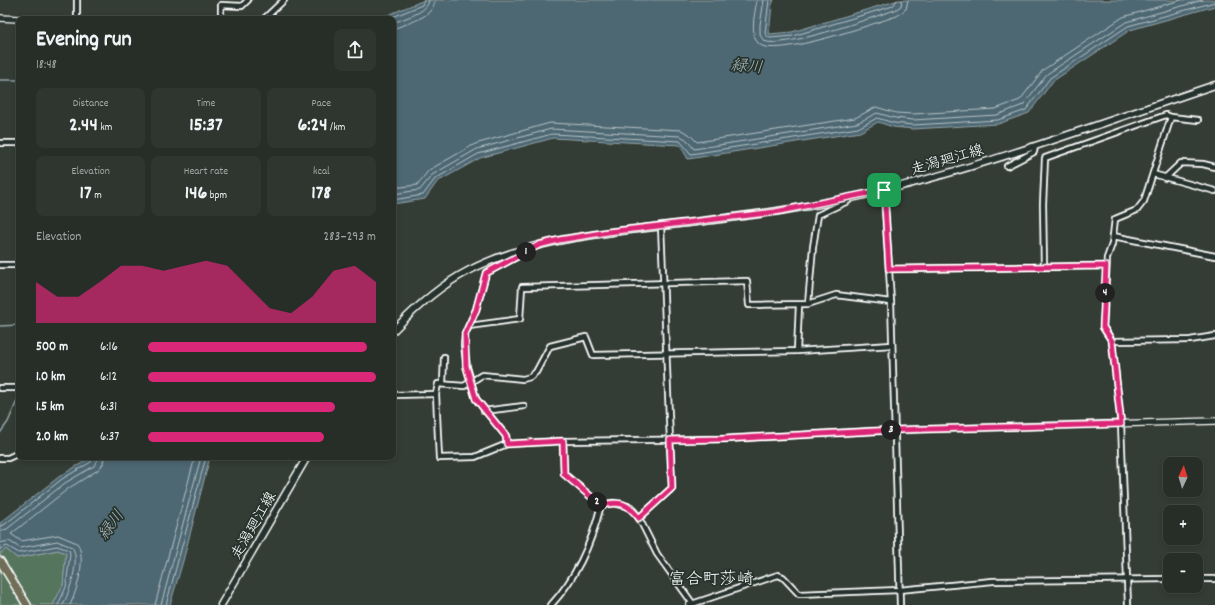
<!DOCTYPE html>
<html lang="en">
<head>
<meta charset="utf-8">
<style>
	:root { --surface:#272e28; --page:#2f3630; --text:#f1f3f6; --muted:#a4a8a8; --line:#434a45; --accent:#db2777 }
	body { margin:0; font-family:Dekko,"Klee One",sans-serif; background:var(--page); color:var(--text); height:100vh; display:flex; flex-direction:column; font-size:15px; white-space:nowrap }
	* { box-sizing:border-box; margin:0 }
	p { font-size:13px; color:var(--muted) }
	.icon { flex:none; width:22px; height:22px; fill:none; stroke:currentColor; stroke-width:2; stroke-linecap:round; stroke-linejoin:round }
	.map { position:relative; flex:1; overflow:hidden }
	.drawer { position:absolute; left:16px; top:16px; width:380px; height:444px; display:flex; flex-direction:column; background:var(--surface); border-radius:8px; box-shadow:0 2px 6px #0003,0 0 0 1px var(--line) }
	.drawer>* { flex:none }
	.needle { width:26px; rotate:4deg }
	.tools { position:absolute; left:1163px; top:457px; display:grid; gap:8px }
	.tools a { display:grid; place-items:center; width:40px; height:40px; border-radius:8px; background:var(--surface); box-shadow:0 2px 6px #0003,0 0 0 1px var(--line); font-size:20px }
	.pin { position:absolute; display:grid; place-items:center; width:34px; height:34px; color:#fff; margin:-17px; border-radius:8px; box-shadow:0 2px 6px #0006 }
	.km { position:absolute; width:20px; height:20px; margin:-10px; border-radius:50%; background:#222; color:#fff; font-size:11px; line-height:20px; text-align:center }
	.round { display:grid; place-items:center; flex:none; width:42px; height:42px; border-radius:8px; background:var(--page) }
	.head { display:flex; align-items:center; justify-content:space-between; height:68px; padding:0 20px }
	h1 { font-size:22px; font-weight:800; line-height:30px }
	.metrics { display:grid; grid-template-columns:repeat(3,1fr); gap:6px; height:68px; padding:4px 20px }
	.metrics div { display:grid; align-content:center; border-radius:8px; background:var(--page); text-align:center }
	.metrics b { font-size:20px; font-weight:800 }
	.metrics small { font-size:11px; font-weight:400 }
	.metrics p { font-size:11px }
	.chart { height:112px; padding:8px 20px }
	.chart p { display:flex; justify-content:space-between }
	.chart svg { width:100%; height:72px; margin-top:4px; fill:var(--accent); opacity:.7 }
	ul { padding:0 20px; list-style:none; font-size:13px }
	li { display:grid; grid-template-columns:64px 48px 1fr; align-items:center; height:30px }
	li i { height:10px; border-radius:5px; background:var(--accent) }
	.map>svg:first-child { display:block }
</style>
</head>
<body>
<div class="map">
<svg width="1215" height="605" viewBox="0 0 1215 605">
	<rect width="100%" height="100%" fill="#343d35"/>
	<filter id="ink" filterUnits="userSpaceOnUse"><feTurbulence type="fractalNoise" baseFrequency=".025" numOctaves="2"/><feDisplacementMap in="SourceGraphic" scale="8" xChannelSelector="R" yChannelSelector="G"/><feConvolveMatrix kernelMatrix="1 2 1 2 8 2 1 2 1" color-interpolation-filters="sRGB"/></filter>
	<g filter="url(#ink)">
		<path fill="#54745d" stroke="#aabaae" d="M6,549l11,9 41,-8 8,3 -3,33 -10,19h-53v-51z"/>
		<g fill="#4e6873" stroke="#95a4ab">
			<path d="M439,0h335l-2,4 -3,30 23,-2 107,-32h316v6l-85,24 -77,51 -24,32 -31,11 -85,5 -20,-2 -15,-5 -18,10 -172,27 -8,-14 -127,-7 -73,20 -43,24 -12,17 -32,5v-185h-15l44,-18z"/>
			<path d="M92,457h118l-27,104 -13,44h-117l10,-20 3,-32 -8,-3 -41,8 -11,-9 -6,5v-31l60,-47z"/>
		</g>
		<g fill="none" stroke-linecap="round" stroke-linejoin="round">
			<g stroke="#b8c3c7" stroke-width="1">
				<path d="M757,0c-2,12 -8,35 2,44 15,15 116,-21 138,-28l9,-7 2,-9"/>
				<path d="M764,0l-4,25v10l4,6c18,9 109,-24 131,-31l6,-4 1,-6"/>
				<path d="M769,0l-4,33 2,3 3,2 23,-2 100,-30 4,-6"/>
				<path d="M388,19l34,-14 2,-5"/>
				<path d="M393,23c11,-5 35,-10 36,-23"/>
				<path d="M393,29c14,-6 41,-11 42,-29"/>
				<path d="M393,188l24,-3 12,-15 46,-26 75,-21 131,7 8,4 8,8 158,-24 21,-11 20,6 17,1 82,-5 25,-9 23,-30 80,-53 58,-17"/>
				<path d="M393,194l27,-4 12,-15 45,-26 74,-20 129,7 6,3 8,10 163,-26 20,-10 18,5 18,2 84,-5 26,-10 24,-31 79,-52 77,-22"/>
				<path d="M393,200l30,-5 12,-16 43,-25 74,-20 128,7 11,13 167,-26 19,-10 17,5 19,2 85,-5 28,-10 24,-32 78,-52 87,-24"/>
				<path d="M0,526l4,-1 58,-46 29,-17 2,-5"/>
				<path d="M0,531l7,-2 58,-46 29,-17 4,-9"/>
				<path d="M0,543l9,-2 11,7 37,-7 15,6c9,12 -3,46 -9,58"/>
				<path d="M0,549l7,-3 12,7 38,-7 12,4 1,4 -4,33 -8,18"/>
				<path d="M70,605c7,-14 17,-48 7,-62l-19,-8 -37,6 -10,-7 58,-46 29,-18 5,-6 1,-7"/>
				<path d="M155,605l40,-148"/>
				<path d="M161,605l40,-148"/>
				<path d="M166,605l40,-148"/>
			</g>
			<g stroke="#95a4ab" stroke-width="1.5">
				<path d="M0,80h19"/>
				<path d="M0,326l19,-1"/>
				<path d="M0,433l8,-11 11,-26"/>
			</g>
			<g stroke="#fff" stroke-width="8">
				<g id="minor">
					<path d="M77,0v19"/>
					<path d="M221,19v-14l21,1 6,-6"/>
					<path d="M264,19l20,-19"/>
					<path d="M1171,117l27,3"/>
					<path d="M0,143h19"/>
					<path d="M1007,166l27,-14 1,-6"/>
					<path d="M1153,174l62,17"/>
					<path d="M1165,178l16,-15 22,1 12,3"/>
					<path d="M884,190l7,112 9,303"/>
					<path d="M1113,236l102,20"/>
					<path d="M0,265h19"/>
					<path d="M1044,267l-1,-63 2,-46 121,-43 5,2 -27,84 -7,9 -22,9 -3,25 -5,14 -4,69 9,14 9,83 7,181"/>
					<path d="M889,269l217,-3"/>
					<path d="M808,304l5,-57 5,-32 30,-14"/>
					<path d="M469,326l51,-7 2,-32 225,-6 2,24 59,-1 28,-9 55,7"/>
					<path d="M1112,341l78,-1 25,-4"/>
					<path d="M892,345l-95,6 -204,4 -7,-18 -36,9 -14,26 -6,5 -7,2 -41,-4 -18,11 -26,-2 -2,10 3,64 36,-1 32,-13 56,-3 161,-2 170,-9"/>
					<path d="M797,351l2,-46"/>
					<path d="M443,383l1,-26"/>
					<path d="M0,388h19"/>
					<path d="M393,395l43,-1"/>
					<path d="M484,411l40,-5"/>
					<path d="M563,441l1,33 37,31"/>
					<path d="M507,444l-1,-8 -30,-37 -9,-32 -3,-22 1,-11 11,-24 10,-37 45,-24"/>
					<path d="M0,458h8l11,-5"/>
					<path d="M601,505l12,-2 18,4 8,11 18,36 36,50"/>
					<path d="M639,518l33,-30 -11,-262"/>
					<path d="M1196,579h19"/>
					<path d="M551,605c26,-28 41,-63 50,-100"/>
					<path d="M689,605l89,-30 5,2 16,17 100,-4 94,-9 177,-2"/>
				</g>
			</g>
			<g stroke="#fff" stroke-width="8">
				<g id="tertiary">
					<path d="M0,18l19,1"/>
					<path d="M894,430l321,-9"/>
				</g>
			</g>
			<g stroke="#fff" stroke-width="9">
				<g id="secondary">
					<path d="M393,331c22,-23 46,-45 75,-60 60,-31 127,-37 194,-45 74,-9 147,-17 220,-35 113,-28 222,-69 333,-106"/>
					<path d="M221,605l86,-148"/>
				</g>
			</g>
			<g stroke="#fff" stroke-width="10">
				<path id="trunk" d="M0,561l27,44"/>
			</g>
			<use href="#minor" stroke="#26332d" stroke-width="4.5"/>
			<use href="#tertiary" stroke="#26332d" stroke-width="5.5"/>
			<use href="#secondary" stroke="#26332d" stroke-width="6"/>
			<use href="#trunk" stroke="#716e59" stroke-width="7"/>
		</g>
	</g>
	<g fill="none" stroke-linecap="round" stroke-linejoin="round" filter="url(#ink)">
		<g stroke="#fff" stroke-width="8">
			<path id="route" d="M884,190l5,79 217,-3 -3,61 9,14 9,83 -227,6 -170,9 -54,1 2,48 -33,30c-12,-15 -18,-17 -38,-13l-37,-31 -1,-33 -56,3 -1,-8 -30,-37 -10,-33 -1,-32 11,-24 10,-37 53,-28 20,-5 49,-8 167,-20z"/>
		</g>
		<use href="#route" stroke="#db2777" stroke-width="5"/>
	</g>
	<g text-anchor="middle" stroke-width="3.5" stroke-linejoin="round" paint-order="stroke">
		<g font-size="15" fill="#fff" stroke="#26332d">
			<text transform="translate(947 159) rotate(-16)" y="5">走潟廻江線</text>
			<text transform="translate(253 525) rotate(-60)" y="5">走潟廻江線</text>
		</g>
		<g font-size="16" font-style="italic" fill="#afbbc0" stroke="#26332d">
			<text transform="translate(747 65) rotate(5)" y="6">緑川</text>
			<text transform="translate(110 524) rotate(-53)" y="6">緑川</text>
		</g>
		<g font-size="17" fill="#fff" stroke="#26332d">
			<text x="711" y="584">富合町莎崎</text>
		</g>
	</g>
</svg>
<div class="tools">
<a><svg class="needle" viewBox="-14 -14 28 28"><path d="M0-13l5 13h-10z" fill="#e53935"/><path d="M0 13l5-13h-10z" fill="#a4a8a8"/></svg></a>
<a>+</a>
<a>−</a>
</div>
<div class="pin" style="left:884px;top:190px;background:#1e9e55"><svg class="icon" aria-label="arrive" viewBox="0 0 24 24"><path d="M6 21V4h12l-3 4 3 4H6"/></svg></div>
<b class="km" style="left:526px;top:252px">1</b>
<b class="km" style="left:597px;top:502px">2</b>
<b class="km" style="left:891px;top:430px">3</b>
<b class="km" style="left:1105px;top:293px">4</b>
<section class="drawer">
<div class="head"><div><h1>Evening run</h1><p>18:48</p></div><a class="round"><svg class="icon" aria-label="share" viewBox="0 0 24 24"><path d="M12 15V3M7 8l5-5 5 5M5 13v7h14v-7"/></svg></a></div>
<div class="metrics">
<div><p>Distance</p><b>2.44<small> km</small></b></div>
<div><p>Time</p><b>15:37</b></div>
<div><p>Pace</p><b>6:24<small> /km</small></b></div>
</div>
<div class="metrics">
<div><p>Elevation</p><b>17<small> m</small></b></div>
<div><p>Heart rate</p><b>146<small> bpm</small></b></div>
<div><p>kcal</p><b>178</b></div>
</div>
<div class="chart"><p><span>Elevation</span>283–293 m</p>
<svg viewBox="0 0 160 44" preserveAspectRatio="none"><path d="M0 44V19L10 28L20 28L30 19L40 9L50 9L60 12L70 9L80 6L90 9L100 22L110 35L120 38L130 28L140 12L150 9L160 19V44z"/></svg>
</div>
<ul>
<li><b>500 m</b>6:16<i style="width:96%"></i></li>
<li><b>1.0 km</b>6:12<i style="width:100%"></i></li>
<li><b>1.5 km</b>6:31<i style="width:82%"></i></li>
<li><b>2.0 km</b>6:37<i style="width:77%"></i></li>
</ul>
</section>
</div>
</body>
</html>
